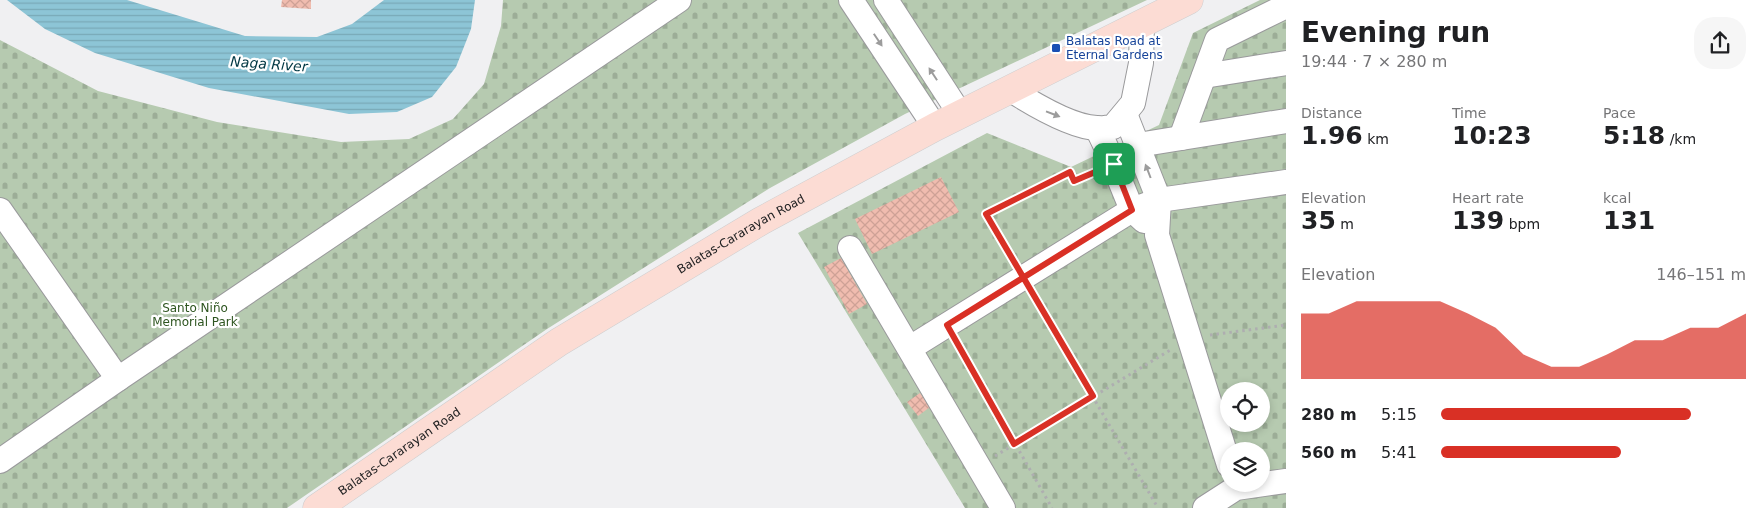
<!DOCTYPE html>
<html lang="en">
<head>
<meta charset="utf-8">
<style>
	:root { --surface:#fff; --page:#f6f6f6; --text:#202124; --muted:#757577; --accent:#d93025 }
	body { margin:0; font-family:"DejaVu Sans",sans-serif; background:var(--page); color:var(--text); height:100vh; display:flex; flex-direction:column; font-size:19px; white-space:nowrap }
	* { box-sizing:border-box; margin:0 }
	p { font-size:16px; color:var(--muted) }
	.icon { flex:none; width:28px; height:28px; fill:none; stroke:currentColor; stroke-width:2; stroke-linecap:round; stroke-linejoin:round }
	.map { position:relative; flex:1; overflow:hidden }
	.panel { display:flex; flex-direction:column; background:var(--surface); width:475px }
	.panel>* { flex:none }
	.controls { position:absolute; left:1220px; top:382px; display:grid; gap:10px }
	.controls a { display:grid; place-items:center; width:50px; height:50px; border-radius:50%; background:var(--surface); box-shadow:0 2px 8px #0003; font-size:25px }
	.pin { position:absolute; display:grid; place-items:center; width:42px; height:42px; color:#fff; margin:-21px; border-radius:10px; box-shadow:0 2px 8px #0006 }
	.round { display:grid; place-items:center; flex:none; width:52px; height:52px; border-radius:20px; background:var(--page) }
	.head { display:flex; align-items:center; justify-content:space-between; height:85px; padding:0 15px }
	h1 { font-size:28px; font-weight:700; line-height:38px }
	.stats { display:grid; grid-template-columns:repeat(3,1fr); gap:8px; height:85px; padding:5px 15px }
	.stats div { display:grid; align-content:center }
	.stats b { font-size:25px; font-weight:700 }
	.stats small { font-size:14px; font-weight:400 }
	.stats p { font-size:14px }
	.chart { height:140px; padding:10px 15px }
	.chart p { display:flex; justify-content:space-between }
	.chart svg { width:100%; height:90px; margin-top:5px; fill:var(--accent); opacity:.7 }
	ul { padding:0 15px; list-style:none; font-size:16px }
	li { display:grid; grid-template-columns:80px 60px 1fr; align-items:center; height:38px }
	li i { height:12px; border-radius:6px; background:var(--accent) }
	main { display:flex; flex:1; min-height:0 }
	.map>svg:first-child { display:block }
</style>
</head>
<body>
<main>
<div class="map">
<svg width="1286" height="508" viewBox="0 0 1286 508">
	<defs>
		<pattern id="cemetery-stones" width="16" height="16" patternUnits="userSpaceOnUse" patternTransform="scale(1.25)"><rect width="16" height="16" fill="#b6cab0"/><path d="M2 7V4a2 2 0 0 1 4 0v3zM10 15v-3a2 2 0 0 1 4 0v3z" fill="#9cad97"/></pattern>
		<pattern id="water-rules" width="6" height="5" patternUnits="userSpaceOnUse" patternTransform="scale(1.25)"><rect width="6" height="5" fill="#8dc5d6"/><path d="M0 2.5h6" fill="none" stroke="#79a9b7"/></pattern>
		<pattern id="building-cross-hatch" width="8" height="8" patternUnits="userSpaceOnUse" patternTransform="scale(1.25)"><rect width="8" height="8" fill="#f0bcaf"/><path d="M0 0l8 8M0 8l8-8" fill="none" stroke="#cea196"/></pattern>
	</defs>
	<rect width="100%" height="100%" fill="#f0f0f2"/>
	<g fill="url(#cemetery-stones)" fill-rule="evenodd">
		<path d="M503,0h644l-242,114 -135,74 -223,141 -260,179h-287v-468l98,51 119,31 124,20 68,-3 44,-20 31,-35 17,-58z"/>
		<path d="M1260,0h26v508h-321l-167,-275 189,-100 84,34 88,-42 34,-92zM1229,391h32v33h-32zM1229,451h32v33h-32z"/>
	</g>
	<path fill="url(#water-rules)" d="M7,0h120l118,36 72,1 35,-13 32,-24h91l-4,29 -15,38 -24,30 -35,15 -48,2 -140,-26 -114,-35 -50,-24z"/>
	<g fill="url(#building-cross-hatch)">
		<path d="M282,0h29v9l-30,-2z"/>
		<path d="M941,177l18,35 -87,42 -17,-35z"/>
		<path d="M841,258l26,46 -18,10 -25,-47z"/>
		<path d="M920,393l10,14 -12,9 -11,-14z"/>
	</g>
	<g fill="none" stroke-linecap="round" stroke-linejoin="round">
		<g stroke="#9a9a9c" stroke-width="26">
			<g id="minor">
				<path d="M851,0l84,127"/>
				<path d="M886,0l74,114"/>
				<path d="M1204,76l82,-13"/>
				<path d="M1011,90c22,14 60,37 86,38 5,1 11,-1 16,-1l20,-24 8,-40 1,-39"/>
				<path d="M1125,114l34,86 -2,35 72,230"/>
				<path d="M1097,128l10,21 25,61 12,11"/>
				<path d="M1181,138l36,-98 69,-34"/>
				<path d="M1138,145l148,-24"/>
				<path d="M0,210l118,169"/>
				<path d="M850,248l153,260"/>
				<path d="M910,348l222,-138 27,-10 127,-18"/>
				<path d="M0,461l118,-82 561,-379"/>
				<path d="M1205,508l31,-20 50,-7"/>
			</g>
		</g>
		<g stroke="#cececf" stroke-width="29">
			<g id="major">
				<path id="s1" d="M317,508l242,-166 202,-121 174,-94 254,-127"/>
			</g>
		</g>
		<g stroke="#aeaeb0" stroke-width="3" stroke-dasharray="2.5 4" stroke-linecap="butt">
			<path d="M1012,260l-25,-46 83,-42 4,9 21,-9"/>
			<path d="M1033,295l125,213"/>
			<path d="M1210,335l76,-10"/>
			<path d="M958,344l94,164"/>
			<path d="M995,456l177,-107"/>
		</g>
		<use href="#minor" stroke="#fff" stroke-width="24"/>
		<use href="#major" stroke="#fcdcd4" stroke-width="28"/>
	</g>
	<defs><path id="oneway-solid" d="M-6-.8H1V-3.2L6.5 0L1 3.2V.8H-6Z" transform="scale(1.25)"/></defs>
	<g fill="#9c9c9c">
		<use href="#oneway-solid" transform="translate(878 40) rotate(56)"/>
		<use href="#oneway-solid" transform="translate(933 74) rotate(-123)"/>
		<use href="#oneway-solid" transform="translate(1053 114) rotate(21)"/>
		<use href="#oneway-solid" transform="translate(1148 171) rotate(-111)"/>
	</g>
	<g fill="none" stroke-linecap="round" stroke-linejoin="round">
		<g stroke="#fff" stroke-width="10">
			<path id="route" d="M1114,164l18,46 -185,115 67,119 79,-48 -107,-182 84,-42 4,9 40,-17"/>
		</g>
		<use href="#route" stroke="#d93025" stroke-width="6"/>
	</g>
	<rect fill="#1a4fb4" stroke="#fff" stroke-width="2" x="1051" y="43" width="10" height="10" rx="2.5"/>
	<g text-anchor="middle" stroke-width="4.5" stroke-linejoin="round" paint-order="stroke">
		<g font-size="12" fill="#164399" stroke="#fff" text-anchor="start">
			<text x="1066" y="45">Balatas Road at<tspan x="1066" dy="14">Eternal Gardens</tspan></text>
		</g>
		<g font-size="12" fill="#222223" stroke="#fff">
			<text dy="4" stroke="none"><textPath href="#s1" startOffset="505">Balatas-Cararayan Road</textPath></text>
			<text dy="4" stroke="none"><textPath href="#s1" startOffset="100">Balatas-Cararayan Road</textPath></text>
		</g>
		<g font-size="12" fill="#2e5520" stroke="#fff">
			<text x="195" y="312">Santo Niño<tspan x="195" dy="14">Memorial Park</tspan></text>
		</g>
		<g font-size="14" font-style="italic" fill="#003743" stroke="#fff">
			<text transform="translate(269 64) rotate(4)" y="5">Naga River</text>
		</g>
	</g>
</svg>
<div class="controls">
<a><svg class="icon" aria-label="locate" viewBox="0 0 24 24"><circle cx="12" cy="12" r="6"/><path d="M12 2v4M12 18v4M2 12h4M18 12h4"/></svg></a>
<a><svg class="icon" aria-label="layers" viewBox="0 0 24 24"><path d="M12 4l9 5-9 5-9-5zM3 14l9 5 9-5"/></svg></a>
</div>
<div class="pin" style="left:1114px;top:164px;background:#1e9e55"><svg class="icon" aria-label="arrive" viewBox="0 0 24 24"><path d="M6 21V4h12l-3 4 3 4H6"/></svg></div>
</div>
<section class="panel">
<div class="head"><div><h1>Evening run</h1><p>19:44 · 7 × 280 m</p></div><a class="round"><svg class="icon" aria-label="share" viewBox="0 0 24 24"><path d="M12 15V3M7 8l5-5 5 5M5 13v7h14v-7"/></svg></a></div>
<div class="stats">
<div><p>Distance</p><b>1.96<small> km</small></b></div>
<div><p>Time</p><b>10:23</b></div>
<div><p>Pace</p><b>5:18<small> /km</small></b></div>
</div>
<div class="stats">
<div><p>Elevation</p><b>35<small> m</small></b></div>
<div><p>Heart rate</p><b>139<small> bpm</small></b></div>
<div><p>kcal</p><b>131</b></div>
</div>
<div class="chart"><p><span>Elevation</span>146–151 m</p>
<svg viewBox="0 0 160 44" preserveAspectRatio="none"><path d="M0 44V12L10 12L20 6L30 6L40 6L50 6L60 12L70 19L80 32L90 38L100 38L110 32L120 25L130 25L140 19L150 19L160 12V44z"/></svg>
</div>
<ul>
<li><b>280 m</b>5:15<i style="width:82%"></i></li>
<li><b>560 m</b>5:41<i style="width:59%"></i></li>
</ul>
</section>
</main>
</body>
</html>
